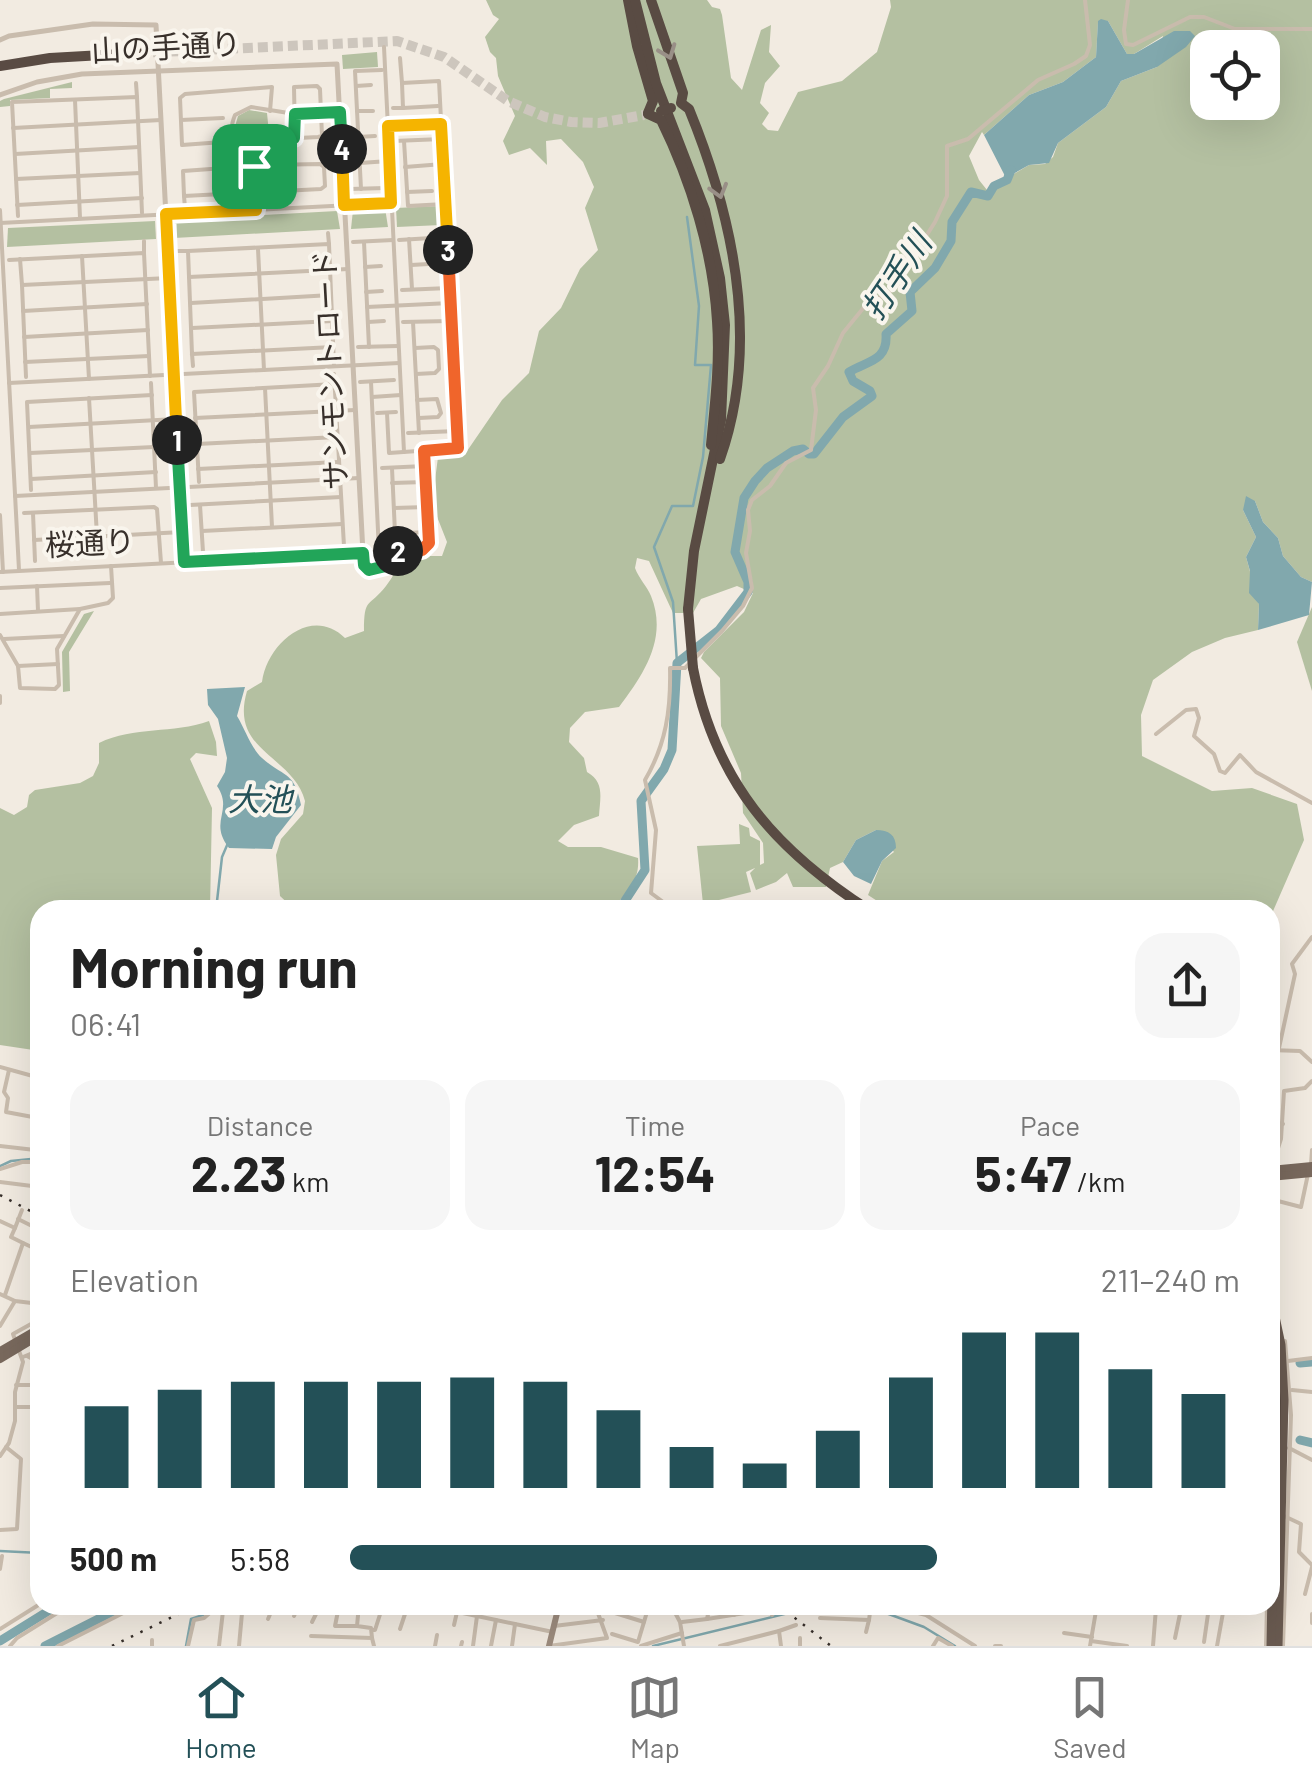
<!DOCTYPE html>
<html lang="en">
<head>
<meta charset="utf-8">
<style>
	:root { --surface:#fff; --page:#f6f6f6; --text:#222; --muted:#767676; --line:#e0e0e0; --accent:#235057 }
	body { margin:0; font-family:Barlow,"Noto Sans JP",sans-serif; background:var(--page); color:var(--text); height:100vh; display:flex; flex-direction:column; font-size:38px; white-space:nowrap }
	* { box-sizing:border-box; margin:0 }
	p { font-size:32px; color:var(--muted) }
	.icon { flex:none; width:55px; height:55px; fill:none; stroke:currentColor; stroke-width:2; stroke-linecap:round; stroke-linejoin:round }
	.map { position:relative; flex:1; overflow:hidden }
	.panel { position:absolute; left:30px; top:900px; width:1250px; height:715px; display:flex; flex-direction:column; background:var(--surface); border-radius:30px; box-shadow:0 10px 40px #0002 }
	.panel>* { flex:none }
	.controls { position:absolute; left:1190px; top:30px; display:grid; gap:20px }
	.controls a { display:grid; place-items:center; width:90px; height:90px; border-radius:20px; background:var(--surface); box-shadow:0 10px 40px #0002; font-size:50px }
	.pin { position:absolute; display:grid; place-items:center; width:85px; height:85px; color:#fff; margin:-42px; border-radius:20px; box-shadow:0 5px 15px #0006 }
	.km { position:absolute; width:50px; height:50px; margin:-25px; border-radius:50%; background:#222; color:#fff; font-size:28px; line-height:50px; text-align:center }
	.round { display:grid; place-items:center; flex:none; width:105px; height:105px; border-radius:30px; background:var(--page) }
	.head { display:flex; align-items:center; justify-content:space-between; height:170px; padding:0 40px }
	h1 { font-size:55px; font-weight:700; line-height:75px }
	.metrics { display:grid; grid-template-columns:repeat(3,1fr); gap:15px; height:170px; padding:10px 40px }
	.metrics div { display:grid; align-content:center; border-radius:25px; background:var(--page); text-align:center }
	.metrics b { font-size:50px; font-weight:700 }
	.metrics small { font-size:28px; font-weight:400 }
	.metrics p { font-size:28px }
	.chart { height:280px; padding:20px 40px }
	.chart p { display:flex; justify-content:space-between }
	.chart svg { width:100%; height:180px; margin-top:10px; stroke:var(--accent); stroke-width:6 }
	ul { padding:0 40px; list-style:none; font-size:32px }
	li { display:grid; grid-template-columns:160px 120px 1fr; align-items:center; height:75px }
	li i { height:25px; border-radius:12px; background:var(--accent) }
	.tabs { display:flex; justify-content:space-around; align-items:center; height:140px; border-top:2px solid var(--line); background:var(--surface); font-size:28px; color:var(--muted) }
	.tabs a { display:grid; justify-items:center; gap:5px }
	.tabs .on { color:var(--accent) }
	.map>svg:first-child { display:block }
</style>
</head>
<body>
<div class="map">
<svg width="1312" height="1646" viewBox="0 0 1312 1646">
	<rect width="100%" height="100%" fill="#f2ebe1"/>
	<g fill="#b4c0a1" fill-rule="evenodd">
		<path d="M486,0h221l5,7 8,2 2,6 9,63 11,12 19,-60 10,-5 -2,27 11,14 -15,17 -5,20 9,10 -7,11 6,6 10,1 20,-39 44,-11 35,-29 14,-45 -1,-7h422v582l-11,-5 -18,-21 -5,-18 -15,-16 -8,-21 -12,9 13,27 -10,20 13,47 -1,26 -33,8 -33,14 -39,28 -12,35 1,41 70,35 40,-3 45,16 7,36 -34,78v-8h-379l-23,-15 14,-34 12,-9 -18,-22 -20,10 -13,22 -13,6 -4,19h-33l-6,-14 -11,9 -20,8 -6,-17 5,-5 -9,4 5,20 -48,12 -6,-58 43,-2 -1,-20 10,4 1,8 10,5v24l4,-2 -1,-20 -20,-30 -2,-40 -20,-47 -1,-48 -19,-20 3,-6 40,-40 9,-19 -16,-7 -36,13 -8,14h-20l-24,-52 -12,-3 -2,10c4,11 12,18 16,28 17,42 -7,78 -32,111l-34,5 -15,16 -1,14 15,16 3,14c18,10 13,26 12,44l-25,9 -16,16 10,6h33l37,11c2,24 -12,35 -27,52h-316l-15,-14 -4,-41 5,-16 22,-25 2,-13c-12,-46 -76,-49 -58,-110l15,-9c5,-38 49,-77 83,-44l19,-7c0,-35 5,-23 22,-45 7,-9 12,-20 19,-30h37l5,-14 -15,-38 6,-47 27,-3 37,-54 27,-27 10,-42 22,-23 19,-39 18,-19 -13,-42 9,-21 -11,-25 -22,-23 -15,2 1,24 -17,-17 -21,7 -6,-14 12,-25 -17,-40 -2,-18 -6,-6 -5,-15 14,-18 -6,-4zM1108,21l19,33h7l29,-18 -6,31 -36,14 -15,26 -48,36 -5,14 -8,7 -16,1 -42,25 -8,-10 -10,-24 13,-24 2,3 45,-40 34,-13 33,-25 2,-35zM1208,48h54v54h-54z"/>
		<path d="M377,52l1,15 -35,2 -1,-14z"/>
		<path d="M72,82v6l-22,1v9l-40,2v6l-10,1v-6l4,-2z"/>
		<path d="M249,110l18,3 2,20 -14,12v7l-15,-11 -6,-11 4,-14z"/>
		<path d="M440,206l1,19 -44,2 -1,-19z"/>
		<path d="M385,208l3,19 -37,2 2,-19z"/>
		<path d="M337,211l3,18 -166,9 1,-18z"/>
		<path d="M155,221l1,18 -149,8 1,-19z"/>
		<path d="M1312,607v84l-15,-49z"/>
		<path d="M94,611l-25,41 1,39 -7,1 -1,-40 22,-38z"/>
		<path d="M209,721l7,21 1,14 -21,-3 -6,6 22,49 -2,102h-170v141l-40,-6v-237l14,7 13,-8 2,-12 6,-5 45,-7 13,-7 6,-13v-20c35,-17 74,-9 110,-22z"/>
	</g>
	<g fill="#81a8ad">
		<path d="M1101,19l7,2 19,33h7l40,-23h16l5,5 -9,11 -29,20 -36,14 -15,26 -48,36 -9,20 -20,2 -23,13 -22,-43 45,-40 34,-13 33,-25 2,-36z"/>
		<path d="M1246,496l9,5 8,21 15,16 5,18 18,21 11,5 -3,33 -51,15 1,-26 -10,-11 1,-22 -4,-14 10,-20 -13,-27z"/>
		<path d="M245,687l-8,29c8,13 14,32 25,42 22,20 32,12 39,47l-25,32 -4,12 -43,-1c-21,-27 5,-37 -12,-62l8,-14 2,-14 -9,-39 -10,-14 -1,-16z"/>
		<path d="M876,830c13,0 20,5 20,18l-14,13 -11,23 -17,-8 -11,-14 13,-22z"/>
	</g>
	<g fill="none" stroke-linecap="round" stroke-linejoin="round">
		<g stroke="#81a8ad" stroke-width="2.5">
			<path d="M677,663l-4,-61 -19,-55 18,-41h21l10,-49 8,-92h-16l4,-59 -12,-89"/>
			<path d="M216,910l6,-53 6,-14"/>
			<path d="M39,1160h1"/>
			<path d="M0,1166l11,-5 20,-2"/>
			<path d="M0,1551l40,2"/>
			<path d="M186,1646l5,-27 12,-4 10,-10"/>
			<path d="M653,1646l160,-39 62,2 49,18 31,19"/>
		</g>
		<g stroke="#81a8ad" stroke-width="9">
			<path d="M619,910l26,-40 -4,-69 23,-32 8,-19 5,-87 42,-33 29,-38v-10l-13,-30 9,-54 11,-17 12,-13 26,-17 10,-2 6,5h5l29,-37 29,-21 -2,-5 -17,-10 -4,-9c17,-11 39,-10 37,-38l26,-23 -2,-19 25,-24 16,-27 1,-19 19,-30 17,4 6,-10 13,-6 4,-10"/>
			<path d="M1300,1363l12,-1"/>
			<path d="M1300,1440l12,3"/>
			<path d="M0,1641l58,-36"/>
			<path d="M45,1646l81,-41"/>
		</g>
		<path stroke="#cdc6bd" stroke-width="10" stroke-dasharray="10 5" stroke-linecap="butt" d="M138,53l259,-12 47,16 64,44 37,16 26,5 28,1 45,-8"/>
		<g stroke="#c9bcad" stroke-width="4">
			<path d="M1128,0l-4,30 2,14 7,1 57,-28h14l31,12h77"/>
			<path d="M384,47l20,405"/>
			<path d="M400,58l2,25 37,-2 19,368"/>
			<path d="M136,83l1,14"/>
			<path d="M402,83l1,25 35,-2"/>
			<path d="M356,86l15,-1"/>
			<path d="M75,100l5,118"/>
			<path d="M393,108h10"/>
			<path d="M357,111h16"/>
			<path d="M181,120l42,-2"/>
			<path d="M388,126l53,-3"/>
			<path d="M13,128l148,-8"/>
			<path d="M358,137l17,-1"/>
			<path d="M236,141l-54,4 -2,-47 5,-4 87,-7 -2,24"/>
			<path d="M394,141l48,-2"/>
			<path d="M404,141l4,65 37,-2"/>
			<path d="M15,154l124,-7"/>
			<path d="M360,163l29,-2"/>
			<path d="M268,165l52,-1 4,3 1,19 -4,3 -137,7 -1,-25 85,-6v-11l12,-15 38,-2 4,-1 -2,-47 -3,-3 -23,1 1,51"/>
			<path d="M405,167l38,-3"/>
			<path d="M16,179l124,-6"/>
			<path d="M350,189l35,-1"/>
			<path d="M361,189l-6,-118 27,-1"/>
			<path d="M407,192l25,-1"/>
			<path d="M184,196l1,12"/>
			<path d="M17,205l125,-7"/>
			<path d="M0,210l19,360"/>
			<path d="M256,210c-1,-16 1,-37 -3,-52 -6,-20 -30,-13 -18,-43l16,-8 44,7 42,-2"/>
			<path d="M18,216l-6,-114 125,-5 5,116"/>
			<path d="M0,223l390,-20"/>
			<path d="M328,233l1,11"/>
			<path d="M409,239l3,50"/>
			<path d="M399,240l48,-3"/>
			<path d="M144,241v12"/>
			<path d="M353,242l40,-2"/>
			<path d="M364,242l5,105"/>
			<path d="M258,249l6,121"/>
			<path d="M176,251h12"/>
			<path d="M82,256l7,123"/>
			<path d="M20,259l2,26 147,-7"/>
			<path d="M9,260l135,-7 6,123"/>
			<path d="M411,265l35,-2"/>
			<path d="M365,267l16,-1"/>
			<path d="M189,277l159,-8"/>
			<path d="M22,285l4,92"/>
			<path d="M402,290l47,-2"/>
			<path d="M366,292l16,-1"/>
			<path d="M191,303l140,-8"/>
			<path d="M367,307l83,-4"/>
			<path d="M23,311l124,-7"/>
			<path d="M368,322l16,-1"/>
			<path d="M403,322l46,-1"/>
			<path d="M413,322l6,111"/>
			<path d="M192,328l140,-7"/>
			<path d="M24,337l124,-7"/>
			<path d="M333,347l-141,7 -4,-103 141,-7 5,122"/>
			<path d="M358,347l40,-1"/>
			<path d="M415,348l19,-1 4,3 1,19 -4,4 -19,1"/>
			<path d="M192,354l1,12"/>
			<path d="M25,362l124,-6"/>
			<path d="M334,374l10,172"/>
			<path d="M360,382l34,-2"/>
			<path d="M371,382l8,170"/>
			<path d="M9,383l390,-20"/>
			<path d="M151,383l5,105"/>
			<path d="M265,388l7,139"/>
			<path d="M372,397l29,-2"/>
			<path d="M89,398l8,138"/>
			<path d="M417,400l20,-1 4,14 -3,4 -19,1"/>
			<path d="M377,413l19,-1"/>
			<path d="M387,413l2,40 72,-5"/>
			<path d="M195,418l160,-8"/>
			<path d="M29,427l147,-8"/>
			<path d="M408,433l49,-2"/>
			<path d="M197,444l140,-7"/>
			<path d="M30,453l124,-6"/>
			<path d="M382,468l43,-2"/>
			<path d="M392,468l3,65"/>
			<path d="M198,469l140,-7"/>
			<path d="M31,479l125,-7"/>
			<path d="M199,482l-5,-90 141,-8"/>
			<path d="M392,483l33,-1"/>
			<path d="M31,490l-4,-88 125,-7"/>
			<path d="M15,496l344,-18"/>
			<path d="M190,505l151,-8"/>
			<path d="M200,505l3,47"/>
			<path d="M394,508l33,-1"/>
			<path d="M24,513l130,-6 3,2 4,54"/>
			<path d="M33,513l2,48"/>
			<path d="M0,515l3,57"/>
			<path d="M202,531l140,-7"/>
			<path d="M385,534l43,-2"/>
			<path d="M34,540l148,-8"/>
			<path d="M369,552l53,-2 7,-7 -5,-92"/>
			<path d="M0,572l363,-19 1,12 5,5 21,-5 7,-14"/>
			<path d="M37,586l1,25"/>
			<path d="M0,588l110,-5"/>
			<path d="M0,614l80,-5"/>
			<path d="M0,635l18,31 2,22 35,1 4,-4 -2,-36 23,-40 28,-6 5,-5 -2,-32"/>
			<path d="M4,639l60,-3"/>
			<path d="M18,666l40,-2"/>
			<path d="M0,696v7"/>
			<path d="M1156,734l30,-24 10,-1 3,9 -5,18 20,18 6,17 5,2 15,-18 16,17 56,31"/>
			<path d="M674,910l-23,-17 5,-63 -11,-50c21,-36 26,-70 25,-112h15l37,-37 21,-25 9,-18 -6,-35 4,-22 -2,-21 4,-10 18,-14 16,-23 25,-13 5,-40 -3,-22 15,-22 15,-33 22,-27 27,-16 43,-68 12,-26v-50l21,-7 70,-59 36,-16 12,-8 4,-11 -5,-45"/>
			<path d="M734,910l22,-5 69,5"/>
			<path d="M1279,1048l16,-74 -3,-10 20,-27"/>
			<path d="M1270,1050l30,1 12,11"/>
			<path d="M0,1067l40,11"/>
			<path d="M9,1070l-5,22 4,6 -2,14 32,6"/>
			<path d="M1270,1122l13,2"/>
			<path d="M0,1146l35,4"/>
			<path d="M33,1162l7,-57"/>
			<path d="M1311,1165l1,-15"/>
			<path d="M1272,1167l9,-28 3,-48 21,-3 7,-7"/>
			<path d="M0,1169l22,-7h18"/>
			<path d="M0,1182l40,5"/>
			<path d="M1270,1199l31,8 7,-33"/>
			<path d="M18,1219l22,11"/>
			<path d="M0,1221l15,7 -4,9 12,6 -18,52"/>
			<path d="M15,1228l7,-18"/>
			<path d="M23,1243l17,8"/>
			<path d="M1270,1281l4,12"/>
			<path d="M0,1294l15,7 25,3"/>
			<path d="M0,1326l15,-25"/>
			<path d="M27,1356l13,7"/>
			<path d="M23,1357l12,-5 5,-10"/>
			<path d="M1288,1361l24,-3"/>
			<path d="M16,1385h24"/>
			<path d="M1292,1390l20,2"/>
			<path d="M17,1407h23"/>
			<path d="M1289,1448l23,12"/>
			<path d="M0,1456l9,-13 6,-22v-29l8,-30 -10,-28 27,-15"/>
			<path d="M1284,1516l17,8 -2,28 13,13"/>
			<path d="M0,1530l17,-1 4,-70 -15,-12"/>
			<path d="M0,1569l2,-13"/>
			<path d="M1305,1594l7,-27"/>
			<path d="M359,1605l-2,21 14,2 1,10"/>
			<path d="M671,1605l9,17 4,24"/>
			<path d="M710,1605l-3,14 64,-10 1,6"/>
			<path d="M888,1605l38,10 49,31"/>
			<path d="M1135,1605c39,6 77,-1 116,4l1,-4"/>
			<path d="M339,1606l-4,20h22"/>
			<path d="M673,1607l11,-2"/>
			<path d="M1076,1607l20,3"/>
			<path d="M453,1611l43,9"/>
			<path d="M242,1613l5,-1 3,-7"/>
			<path d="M615,1613l29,9 5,-17"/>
			<path d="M1312,1614v9"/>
			<path d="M734,1615l2,-10"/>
			<path d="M294,1616l5,-11"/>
			<path d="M820,1618l49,2 -3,12"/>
			<path d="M268,1619l6,-14"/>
			<path d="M869,1620l2,-15"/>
			<path d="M312,1622l7,-14 -2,-3"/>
			<path d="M682,1622l25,-3"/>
			<path d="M454,1625l3,-13"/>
			<path d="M554,1626l49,-6"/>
			<path d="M0,1629l40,-25"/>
			<path d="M400,1629l8,-24"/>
			<path d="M372,1630h3l8,-25"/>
			<path d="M1064,1633l28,4"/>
			<path d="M612,1634l26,8 6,-20"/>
			<path d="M311,1636l61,2 2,8"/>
			<path d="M1175,1638l6,-29"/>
			<path d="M1091,1641l36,5"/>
			<path d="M1204,1642l5,-35"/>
			<path d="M10,1646l7,-8 53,-33"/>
			<path d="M58,1646l81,-41"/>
			<path d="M152,1646v-6"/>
			<path d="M188,1646l6,-26 10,-2 8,-7h11"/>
			<path d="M219,1646l4,-35 19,2 -3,33"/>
			<path d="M435,1646l2,-11"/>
			<path d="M461,1646l1,-4"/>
			<path d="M473,1646l4,-30"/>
			<path d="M491,1646l5,-26 19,4"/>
			<path d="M512,1646l3,-22 38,8"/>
			<path d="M549,1646l58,-8 -12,-33"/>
			<path d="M641,1646l41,-13"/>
			<path d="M720,1646l59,-15"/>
			<path d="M781,1646l-2,-15 17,-6"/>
			<path d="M800,1646v-8"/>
			<path d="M933,1646l5,-8 14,8"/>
			<path d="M995,1646h6"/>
			<path d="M1090,1646l7,-41"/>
			<path d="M1153,1646l3,-38"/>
			<path d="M1217,1646l7,-39"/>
			<path d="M1266,1646l1,-41"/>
			<path d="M1283,1646l8,-231 -6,-74"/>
		</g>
		<g stroke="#c9bcad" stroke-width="5">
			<path d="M0,40l9,-4 84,-12 63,1 28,537"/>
			<path d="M0,95l37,-13 45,-8 255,-10 26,489"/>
		</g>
		<path stroke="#9d8c7e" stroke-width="6" d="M549,1646l10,-41"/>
		<g stroke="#79695d" stroke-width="8">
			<path d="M1270,1170l42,-4"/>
			<path d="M1270,1177l42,-4"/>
			<path d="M0,1351l40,-23"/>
			<path d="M0,1359l40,-24"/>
		</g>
		<g stroke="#594b43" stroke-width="10">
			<path d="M628,0l9,46 16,55 -5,12"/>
			<path d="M635,0l21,83 49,127 15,68 5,47 -4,95 -27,131 -6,58"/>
			<path d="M651,0l32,93 -2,10 8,6c45,110 72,234 31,350"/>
			<path d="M0,66l50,-8 88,-5"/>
			<path d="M648,114l13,6c30,61 52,132 56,201 3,41 -2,82 -6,124"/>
			<path d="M693,668c22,113 81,181 176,242"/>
		</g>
		<g stroke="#38302b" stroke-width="2.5" stroke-dasharray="2.5 8" stroke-linecap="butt">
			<path d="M0,1195l40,21"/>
			<path d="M778,1605l53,41"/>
			<path d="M112,1646l85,-41"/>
		</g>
		<g stroke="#695a50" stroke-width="9">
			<path d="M1270,1293l11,52 3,55 -6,246"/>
			<path d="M1271,1646l3,-167"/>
		</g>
		<g stroke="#594b43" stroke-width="10">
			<path d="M661,111l10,-3"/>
			<path d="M688,609l5,59"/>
			<path d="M1270,1324l5,29"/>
			<path d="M1270,1347l6,54 -2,85"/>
		</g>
	</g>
	<defs><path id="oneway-chevron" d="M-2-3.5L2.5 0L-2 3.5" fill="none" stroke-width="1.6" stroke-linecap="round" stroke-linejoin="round" transform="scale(2.5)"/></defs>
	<g stroke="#998f87">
		<use href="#oneway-chevron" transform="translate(668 52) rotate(69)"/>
		<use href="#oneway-chevron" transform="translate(719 191) rotate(74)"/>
	</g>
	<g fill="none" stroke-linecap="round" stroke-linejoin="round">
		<g stroke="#fff" stroke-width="20">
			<path id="split-1" d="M177,440l-11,-226 90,-4 -2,-44"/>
		</g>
		<g stroke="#fff" stroke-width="20">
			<path id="split-2" d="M177,440l7,122 179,-9 1,12 5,5 21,-5 8,-14"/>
		</g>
		<g stroke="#fff" stroke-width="20">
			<path id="split-3" d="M398,551l24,-1 7,-7 -5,-92 34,-3 -10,-198"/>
		</g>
		<g stroke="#fff" stroke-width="20">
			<path id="split-4" d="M342,149l2,56 47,-2 -3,-77 53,-2 7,126"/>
		</g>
		<g stroke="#fff" stroke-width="20">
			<path id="split-5" d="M254,166l14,-1v-11l12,-15 14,-1 1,-24 45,-2 2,37"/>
		</g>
		<use href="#split-1" stroke="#f5b400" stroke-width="12"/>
		<use href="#split-2" stroke="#22a559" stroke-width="12"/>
		<use href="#split-3" stroke="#f0652b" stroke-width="12"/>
		<use href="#split-4" stroke="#f5b400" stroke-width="12"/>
		<use href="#split-5" stroke="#22a559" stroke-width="12"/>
	</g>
	<g text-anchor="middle" stroke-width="8" stroke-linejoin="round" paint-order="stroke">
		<g font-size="30" fill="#38302b" stroke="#f9f5ed">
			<text transform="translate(166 48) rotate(-3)" y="10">山の手通り</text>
			<text transform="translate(331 370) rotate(-93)" y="10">サンモントロード</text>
			<text transform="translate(90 544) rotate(-3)" y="10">桜通り</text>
		</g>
		<g font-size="32" font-style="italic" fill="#235057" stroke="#f9f5ed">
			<text transform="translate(897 276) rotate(-56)" y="11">打手川</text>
			<text x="260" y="811">大池</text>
		</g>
	</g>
</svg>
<div class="controls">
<a><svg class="icon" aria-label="locate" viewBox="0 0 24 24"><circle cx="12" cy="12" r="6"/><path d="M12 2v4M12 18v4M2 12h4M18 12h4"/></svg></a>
</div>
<div class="pin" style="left:254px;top:166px;background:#1e9e55"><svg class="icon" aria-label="arrive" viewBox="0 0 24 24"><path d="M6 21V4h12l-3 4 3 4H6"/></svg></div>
<b class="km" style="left:177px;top:440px">1</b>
<b class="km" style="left:398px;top:551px">2</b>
<b class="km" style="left:448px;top:250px">3</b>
<b class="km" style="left:342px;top:149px">4</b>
<section class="panel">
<div class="head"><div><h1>Morning run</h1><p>06:41</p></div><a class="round"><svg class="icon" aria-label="share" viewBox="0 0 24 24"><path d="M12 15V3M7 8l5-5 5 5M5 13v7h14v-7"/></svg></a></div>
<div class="metrics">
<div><p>Distance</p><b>2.23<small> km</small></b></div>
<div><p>Time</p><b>12:54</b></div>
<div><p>Pace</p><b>5:47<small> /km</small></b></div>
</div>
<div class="chart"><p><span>Elevation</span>211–240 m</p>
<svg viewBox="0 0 160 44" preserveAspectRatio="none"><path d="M5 44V24M15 44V20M25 44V18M35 44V18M45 44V18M55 44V17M65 44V18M75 44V25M85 44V34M95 44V38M105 44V30M115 44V17M125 44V6M135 44V6M145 44V15M155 44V21"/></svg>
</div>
<ul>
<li><b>500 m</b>5:58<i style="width:66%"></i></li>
</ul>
</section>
</div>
<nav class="tabs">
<a class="on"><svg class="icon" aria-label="home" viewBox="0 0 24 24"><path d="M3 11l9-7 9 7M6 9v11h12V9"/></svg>Home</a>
<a><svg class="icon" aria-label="map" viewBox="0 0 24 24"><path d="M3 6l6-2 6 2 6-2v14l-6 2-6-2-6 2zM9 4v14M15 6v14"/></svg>Map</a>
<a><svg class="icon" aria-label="saved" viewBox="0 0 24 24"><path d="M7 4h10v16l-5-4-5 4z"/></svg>Saved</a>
</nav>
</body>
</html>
